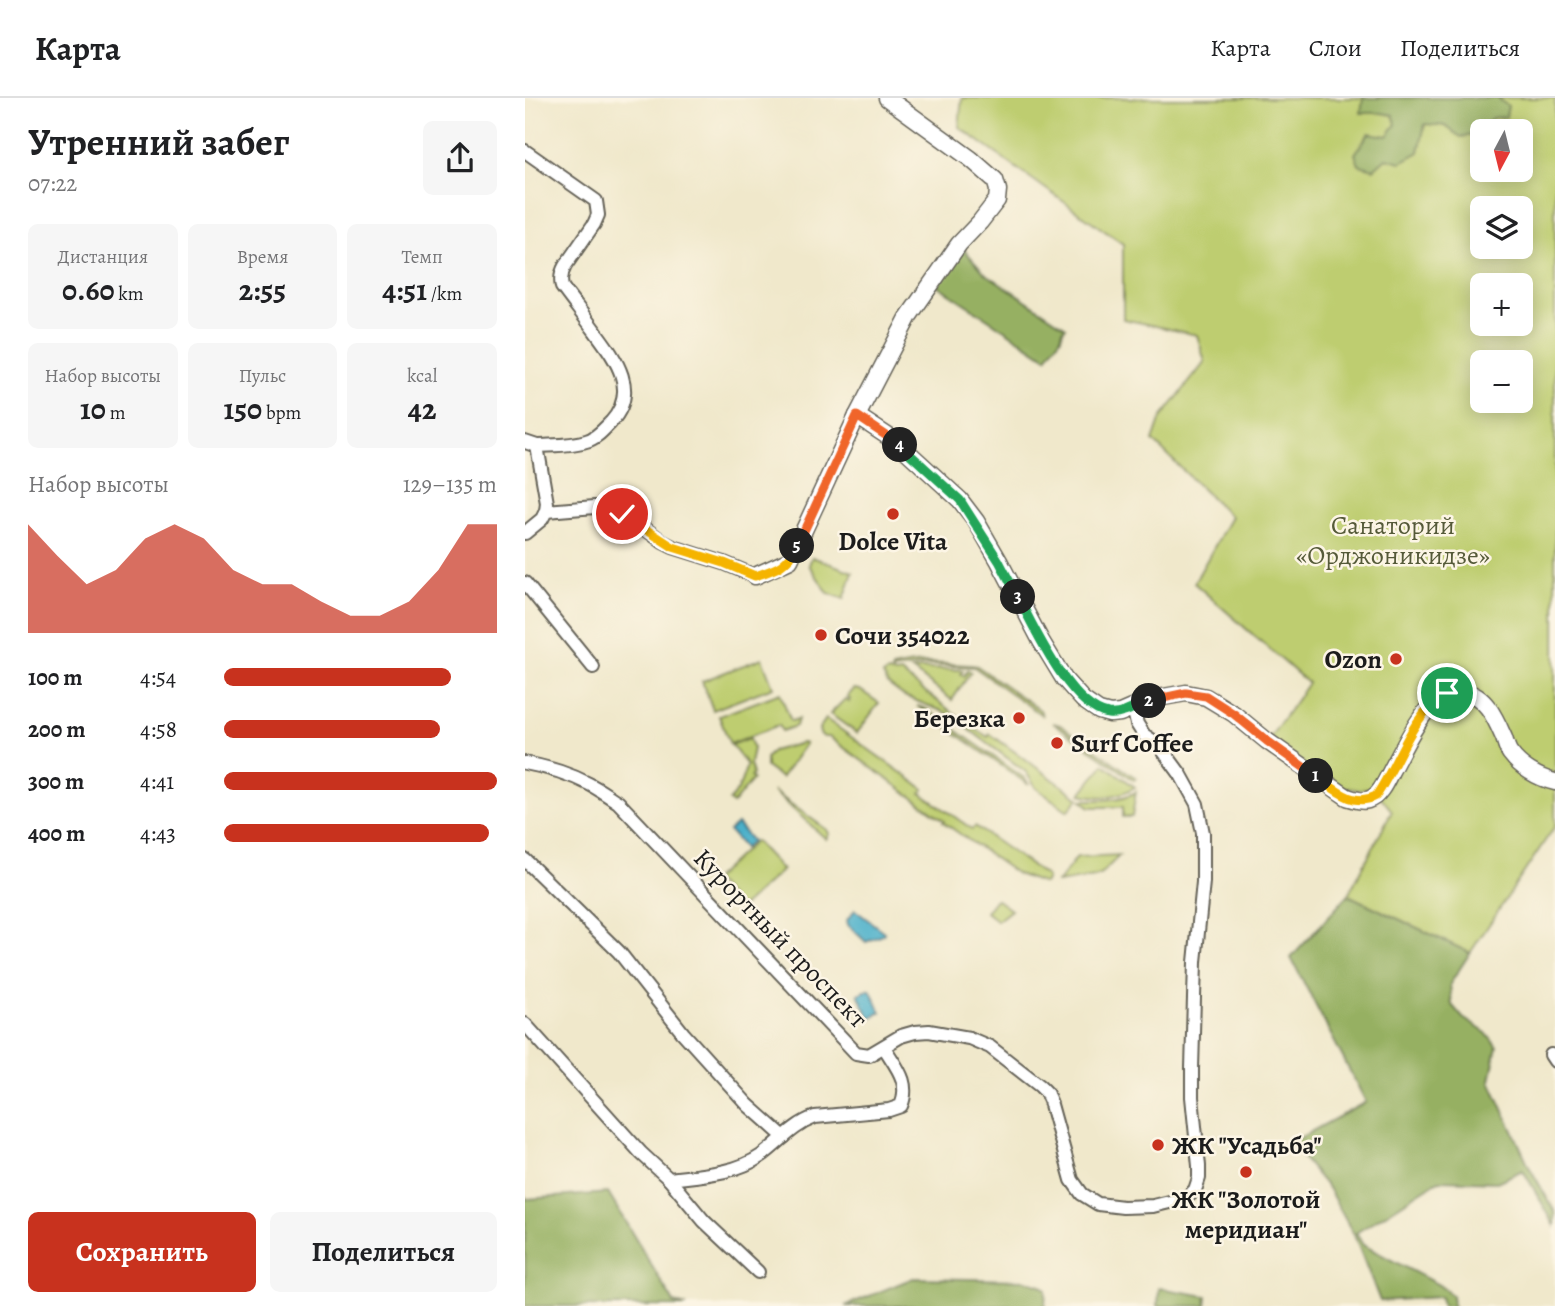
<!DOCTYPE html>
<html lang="ru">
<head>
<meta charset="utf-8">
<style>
	:root { --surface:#fff; --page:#f6f6f6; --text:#202124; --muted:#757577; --line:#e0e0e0; --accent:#c8321e }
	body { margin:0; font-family:Alegreya,serif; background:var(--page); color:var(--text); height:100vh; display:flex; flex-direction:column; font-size:26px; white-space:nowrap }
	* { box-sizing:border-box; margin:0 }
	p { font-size:23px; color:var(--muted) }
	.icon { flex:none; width:38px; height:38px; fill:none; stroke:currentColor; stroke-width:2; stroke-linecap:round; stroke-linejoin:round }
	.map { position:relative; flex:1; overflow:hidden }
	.sheet { display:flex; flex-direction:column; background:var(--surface); width:525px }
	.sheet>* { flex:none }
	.needle { width:46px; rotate:187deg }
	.fabs { position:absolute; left:945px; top:21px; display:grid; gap:14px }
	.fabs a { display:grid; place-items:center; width:63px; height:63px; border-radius:10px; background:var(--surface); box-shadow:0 4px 18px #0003; font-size:35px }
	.pin { position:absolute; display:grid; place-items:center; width:60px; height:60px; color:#fff; margin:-30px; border:4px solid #fff; border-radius:50%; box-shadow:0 2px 7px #0007 }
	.km { position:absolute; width:35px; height:35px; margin:-18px; border-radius:50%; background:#222; color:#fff; font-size:19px; line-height:35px; text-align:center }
	.round { display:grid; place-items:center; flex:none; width:74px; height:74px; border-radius:10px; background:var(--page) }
	.headline { display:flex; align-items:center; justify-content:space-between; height:119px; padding:0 28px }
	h1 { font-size:38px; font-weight:700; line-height:52px }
	.metrics { display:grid; grid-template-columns:repeat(3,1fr); gap:10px; height:119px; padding:7px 28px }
	.metrics div { display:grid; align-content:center; border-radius:10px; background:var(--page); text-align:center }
	.metrics b { font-size:30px; font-weight:700 }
	.metrics small { font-size:19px; font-weight:400 }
	.metrics p { font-size:19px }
	.chart { height:196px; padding:14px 28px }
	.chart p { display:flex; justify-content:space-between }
	.chart svg { width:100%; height:126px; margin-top:7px; fill:var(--accent); opacity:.7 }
	.button { display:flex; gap:14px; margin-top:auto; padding:14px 28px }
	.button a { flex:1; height:80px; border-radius:10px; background:var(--accent); color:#fff; font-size:28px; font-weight:700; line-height:80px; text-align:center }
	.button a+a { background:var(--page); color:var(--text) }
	ul { padding:0 28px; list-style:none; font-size:23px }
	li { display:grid; grid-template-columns:112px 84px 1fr; align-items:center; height:52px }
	li i { height:18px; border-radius:9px; background:var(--accent) }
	header { display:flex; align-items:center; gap:42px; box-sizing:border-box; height:98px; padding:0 35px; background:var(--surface); border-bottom:2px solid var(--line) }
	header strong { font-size:33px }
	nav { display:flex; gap:38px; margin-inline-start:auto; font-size:24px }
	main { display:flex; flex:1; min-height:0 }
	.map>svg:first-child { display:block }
</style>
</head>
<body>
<header>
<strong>Карта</strong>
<nav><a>Карта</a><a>Слои</a><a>Поделиться</a></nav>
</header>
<main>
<section class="sheet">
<div class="headline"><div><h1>Утренний забег</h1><p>07:22</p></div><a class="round"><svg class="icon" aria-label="share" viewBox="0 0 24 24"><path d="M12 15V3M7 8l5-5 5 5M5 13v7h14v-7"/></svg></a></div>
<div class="metrics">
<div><p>Дистанция</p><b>0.60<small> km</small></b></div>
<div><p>Время</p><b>2:55</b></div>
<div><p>Темп</p><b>4:51<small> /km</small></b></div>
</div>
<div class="metrics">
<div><p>Набор высоты</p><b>10<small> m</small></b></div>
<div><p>Пульс</p><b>150<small> bpm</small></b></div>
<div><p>kcal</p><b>42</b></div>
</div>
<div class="chart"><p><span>Набор высоты</span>129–135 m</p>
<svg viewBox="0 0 160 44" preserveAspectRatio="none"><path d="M0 44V6L10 17L20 27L30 22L40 11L50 6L60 11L70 22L80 27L90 27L100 33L110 38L120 38L130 33L140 22L150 6L160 6V44z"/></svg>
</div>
<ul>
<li><b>100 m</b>4:54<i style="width:83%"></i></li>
<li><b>200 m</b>4:58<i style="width:79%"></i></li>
<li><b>300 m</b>4:41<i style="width:100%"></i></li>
<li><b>400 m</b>4:43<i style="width:97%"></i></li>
</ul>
<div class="button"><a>Сохранить</a><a>Поделиться</a></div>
</section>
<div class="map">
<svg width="1030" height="1208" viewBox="0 0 1030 1208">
	<rect width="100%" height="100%" fill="#fcf5e5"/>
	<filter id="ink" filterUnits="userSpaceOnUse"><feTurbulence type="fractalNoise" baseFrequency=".0143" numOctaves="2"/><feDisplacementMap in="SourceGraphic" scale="14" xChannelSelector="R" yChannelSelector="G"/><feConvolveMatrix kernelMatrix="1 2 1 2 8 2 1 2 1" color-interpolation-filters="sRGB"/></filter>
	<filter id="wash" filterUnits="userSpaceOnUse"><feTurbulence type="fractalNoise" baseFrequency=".00686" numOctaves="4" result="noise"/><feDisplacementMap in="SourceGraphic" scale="28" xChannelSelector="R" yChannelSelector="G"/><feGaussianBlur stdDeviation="1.57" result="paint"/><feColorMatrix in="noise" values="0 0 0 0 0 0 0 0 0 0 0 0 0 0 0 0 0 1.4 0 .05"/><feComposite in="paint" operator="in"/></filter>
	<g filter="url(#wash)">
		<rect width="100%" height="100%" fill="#f0e8cb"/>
		<g fill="#becd70" stroke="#6d7446" stroke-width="2" fill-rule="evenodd">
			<path d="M437,0h593v728l-85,127 -122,-58 44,-84 -19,-24 -14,3 -30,-6 -60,-45 39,-56 -114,-100 37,-66 -78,-76 8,-23 44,-56 -8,-27 -74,-16v-75l-164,-117zM957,33h39v39h-39zM957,110h39v39h-39zM957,187h39v39h-39zM957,264h39v39h-39z"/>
			<path d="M287,459l41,15 -9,27 -16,-6 -19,-28z"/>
			<path d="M237,560l11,29 -60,23 -11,-29z"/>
			<path d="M402,565l45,2 5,1 63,44 3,6 -69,-49 -47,-2 -35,5v-2l20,-4z"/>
			<path d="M398,571l40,1 -2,4 3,2 4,-6 3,2 -19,28 -40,-30z"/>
			<path d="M363,574l8,2 5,-1 68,52 19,12 2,-3 89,64 -11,13 -32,-23 -10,-16 -79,-59 -43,-17 -16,-12 -5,-9z"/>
			<path d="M329,591l6,1 19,13 -22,30 -27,-19 15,-15 4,3 1,-3 -3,-2z"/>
			<path d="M255,595l11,28 7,-2 -2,7 -14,5 -3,-6 -49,19 -11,-28z"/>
			<path d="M392,608l9,3 98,69 5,7z"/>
			<path d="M301,621l98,70 -3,4 51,36 3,-3 71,50 1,3 -3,5 -27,-10 -74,-52 1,-2 -115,-83h-5l-4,-3 -1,-5z"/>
			<path d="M528,625l7,2 76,53 -2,2z"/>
			<path d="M225,640l3,10 -3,16 3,10 -2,3 2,2 -20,25 -4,-3 9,-11 9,-25 -16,-20z"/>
			<path d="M277,645l3,1 -24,34 -15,-11v-9l6,-7z"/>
			<path d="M579,666l31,23c-16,10 -37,12 -54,7z"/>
			<path d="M248,693l54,39 2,4 -3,5z"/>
			<path d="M611,694l-4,25h-9v-10h-33l-8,-7c19,0 37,1 54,-8z"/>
			<path d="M230,743l27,29 -42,39 -27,-29z"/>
			<path d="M595,757l-20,20 -5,2 -38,6 20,-26z"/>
			<path d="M471,801l15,11 -14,11 -11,-9z"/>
		</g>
		<g fill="#96b062" stroke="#59663f" stroke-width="2">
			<path d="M838,0h134l11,8 -2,11 -14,1 -10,16 -21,3 -16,-11 -20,-2 -6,28 -18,10 -15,-4 -12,11 -15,-4 -4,-11 14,-21 18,3 9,-12 -3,-9 -12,-2h-20z"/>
			<path d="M434,146l26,29 81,54 -3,3 -2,7 -14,21 -115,-76z"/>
			<path d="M823,797l122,58 -20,31 2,21 11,13 23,15 11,14 -7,34 40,87 25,44v14l-32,-56 -26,12 -58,-2 -83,53 7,12 76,40 13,10 1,11h-11l-2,-9 -60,4 -26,-66 -26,-47 -38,-45 76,-41 -75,-144z"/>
			<path d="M83,1095l66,110 13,3h-162v-109l2,2z"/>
			<path d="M388,1180l112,2 16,5 5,4 -1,17h-200z"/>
			<path d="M634,1190l48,8 -1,10h-48z"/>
		</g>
		<g fill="#4bb0ca" stroke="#346673" stroke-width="2">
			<path d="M212,726l15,17 -8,7 -15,-17z"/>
			<path d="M330,812l29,22 -1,3 -17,7 -18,-17 -1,-5z"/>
			<path d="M345,891l11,23 -11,6 -12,-24z"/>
		</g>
	</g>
	<g filter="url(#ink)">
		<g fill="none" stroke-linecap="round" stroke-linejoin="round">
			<g stroke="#666359" stroke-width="16">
				<g id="minor">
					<path d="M0,53l71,50 2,14 -4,9 -29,42c-4,7 -5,13 -3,21 11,15 22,29 33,44 20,27 45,59 16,91 -7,7 -15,17 -25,19 -15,5 -33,4 -49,5"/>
					<path d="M0,344l12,4 10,57 -1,8"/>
					<path d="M0,435l17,-14 4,-8 49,-4 27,7 10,5 31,23 10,5 51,16 31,13"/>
					<path d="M0,485l68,84"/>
					<path d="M0,665c22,4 45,11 64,21 10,5 19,12 29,18l238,251 13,2 32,-19 14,-4 14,-1 40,7 21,9 50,39 6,6 4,9 22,79 10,14 16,10 25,3 30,-1 33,-8 9,-8 4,-12v-12l-7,-69v-28l3,-107 8,-80v-49l-6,-29 -16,-29 -22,-30 -15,-10 -7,-11 -4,-16"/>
					<path d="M0,762l94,92 64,81 65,72 36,32"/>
					<path d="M0,926l116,129 28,26c31,-4 66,-5 92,-23 18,-13 32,-31 54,-39l74,-7 12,-4c10,-24 -5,-39 -17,-59"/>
					<path d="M1026,957l4,6"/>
					<path d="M144,1081l35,42 54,51"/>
				</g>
			</g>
			<g stroke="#666359" stroke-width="19">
				<g id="tertiary">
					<path d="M332,318l41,27 62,57 16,21 23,40 42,80 23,38 19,21 16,11 11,3 10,-1 32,-14 34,-6 20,4 28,17 33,27 80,56c7,2 14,5 21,3 12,-4 18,-19 23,-29 12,-22 33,-69 57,-78 5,-2 11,-2 16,-1 22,3 32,28 40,46 2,6 3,11 6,15 10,14 28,25 45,29"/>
					<path d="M230,478l35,-16 67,-144 52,-100 50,-72 21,-22 17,-22 1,-10 -3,-10 -24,-21 -84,-61"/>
				</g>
			</g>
			<use href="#minor" stroke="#fff" stroke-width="12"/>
			<use href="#tertiary" stroke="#fff" stroke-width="16"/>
		</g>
	</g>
	<g fill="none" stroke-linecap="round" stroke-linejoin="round" filter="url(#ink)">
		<g stroke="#fff" stroke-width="14">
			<path id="split-1" d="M791,678c19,13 37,32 60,20 23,-33 35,-82 71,-103"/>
		</g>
		<g stroke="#fff" stroke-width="14">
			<path id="split-2" d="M624,603l37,-8 20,3 28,18 33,27 49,35"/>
		</g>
		<g stroke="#fff" stroke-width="14">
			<path id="split-3" d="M493,499c17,32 52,110 90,117 14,2 29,-8 41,-13"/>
		</g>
		<g stroke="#fff" stroke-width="14">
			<path id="split-4" d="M375,347l60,55 39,61 19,36"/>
		</g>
		<g stroke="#fff" stroke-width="14">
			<path id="split-5" d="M272,448l60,-130 43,29"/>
		</g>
		<g stroke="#fff" stroke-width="14">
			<path id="split-6" d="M97,416l51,33 51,16 31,13c21,-7 32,-10 42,-30"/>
		</g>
		<use href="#split-1" stroke="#f5b400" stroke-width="9"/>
		<use href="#split-2" stroke="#f0652b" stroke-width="9"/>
		<use href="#split-3" stroke="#22a559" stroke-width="9"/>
		<use href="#split-4" stroke="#22a559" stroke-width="9"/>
		<use href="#split-5" stroke="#f0652b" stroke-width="9"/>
		<use href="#split-6" stroke="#f5b400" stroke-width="9"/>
	</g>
	<g fill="#c8321e" stroke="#fcf5e5" stroke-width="2.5">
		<circle cx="368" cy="416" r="7"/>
		<circle cx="296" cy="537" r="7"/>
		<circle cx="871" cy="561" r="7"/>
		<circle cx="494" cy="620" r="7"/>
		<circle cx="532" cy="645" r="7"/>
		<circle cx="633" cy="1047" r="7"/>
		<circle cx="721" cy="1074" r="7"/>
	</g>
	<g text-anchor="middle" stroke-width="5" stroke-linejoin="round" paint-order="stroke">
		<g font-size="26" fill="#555a39" stroke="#fcf5e5">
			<text x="868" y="436">Санаторий<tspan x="868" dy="30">«Орджоникидзе»</tspan></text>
		</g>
		<g font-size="26" font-weight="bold" fill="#1c1c1c" stroke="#fcf5e5" text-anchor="start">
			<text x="368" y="452" text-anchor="middle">Dolce Vita</text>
			<text x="310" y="546">Сочи 354022</text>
			<text x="857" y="570" text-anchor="end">Ozon</text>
			<text x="480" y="629" text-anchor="end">Березка</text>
			<text x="546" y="654">Surf Coffee</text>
			<text x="647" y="1056">ЖК "Усадьба"</text>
			<text x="721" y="1110" text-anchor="middle">ЖК "Золотой<tspan x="721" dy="30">меридиан"</tspan></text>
		</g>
		<g font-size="26" fill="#1c1c1c" stroke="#fcf5e5">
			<text transform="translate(256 840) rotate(46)" y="9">Курортный проспект</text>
		</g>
	</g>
</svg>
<div class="fabs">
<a><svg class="needle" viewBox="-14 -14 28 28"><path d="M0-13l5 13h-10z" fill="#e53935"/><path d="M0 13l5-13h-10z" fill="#757577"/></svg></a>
<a><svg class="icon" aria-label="layers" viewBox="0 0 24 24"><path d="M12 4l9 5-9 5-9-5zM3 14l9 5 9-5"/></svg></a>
<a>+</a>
<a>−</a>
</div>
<div class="pin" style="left:922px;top:595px;background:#1e9e55"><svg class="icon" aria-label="arrive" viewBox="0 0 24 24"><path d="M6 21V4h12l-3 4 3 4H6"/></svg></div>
<div class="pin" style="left:97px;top:416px;background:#d93025"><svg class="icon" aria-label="check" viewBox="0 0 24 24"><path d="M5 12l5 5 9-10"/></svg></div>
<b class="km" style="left:791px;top:678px">1</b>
<b class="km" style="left:624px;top:603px">2</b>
<b class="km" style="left:493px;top:499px">3</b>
<b class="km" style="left:375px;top:347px">4</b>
<b class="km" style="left:272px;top:448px">5</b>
</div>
</main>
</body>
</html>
